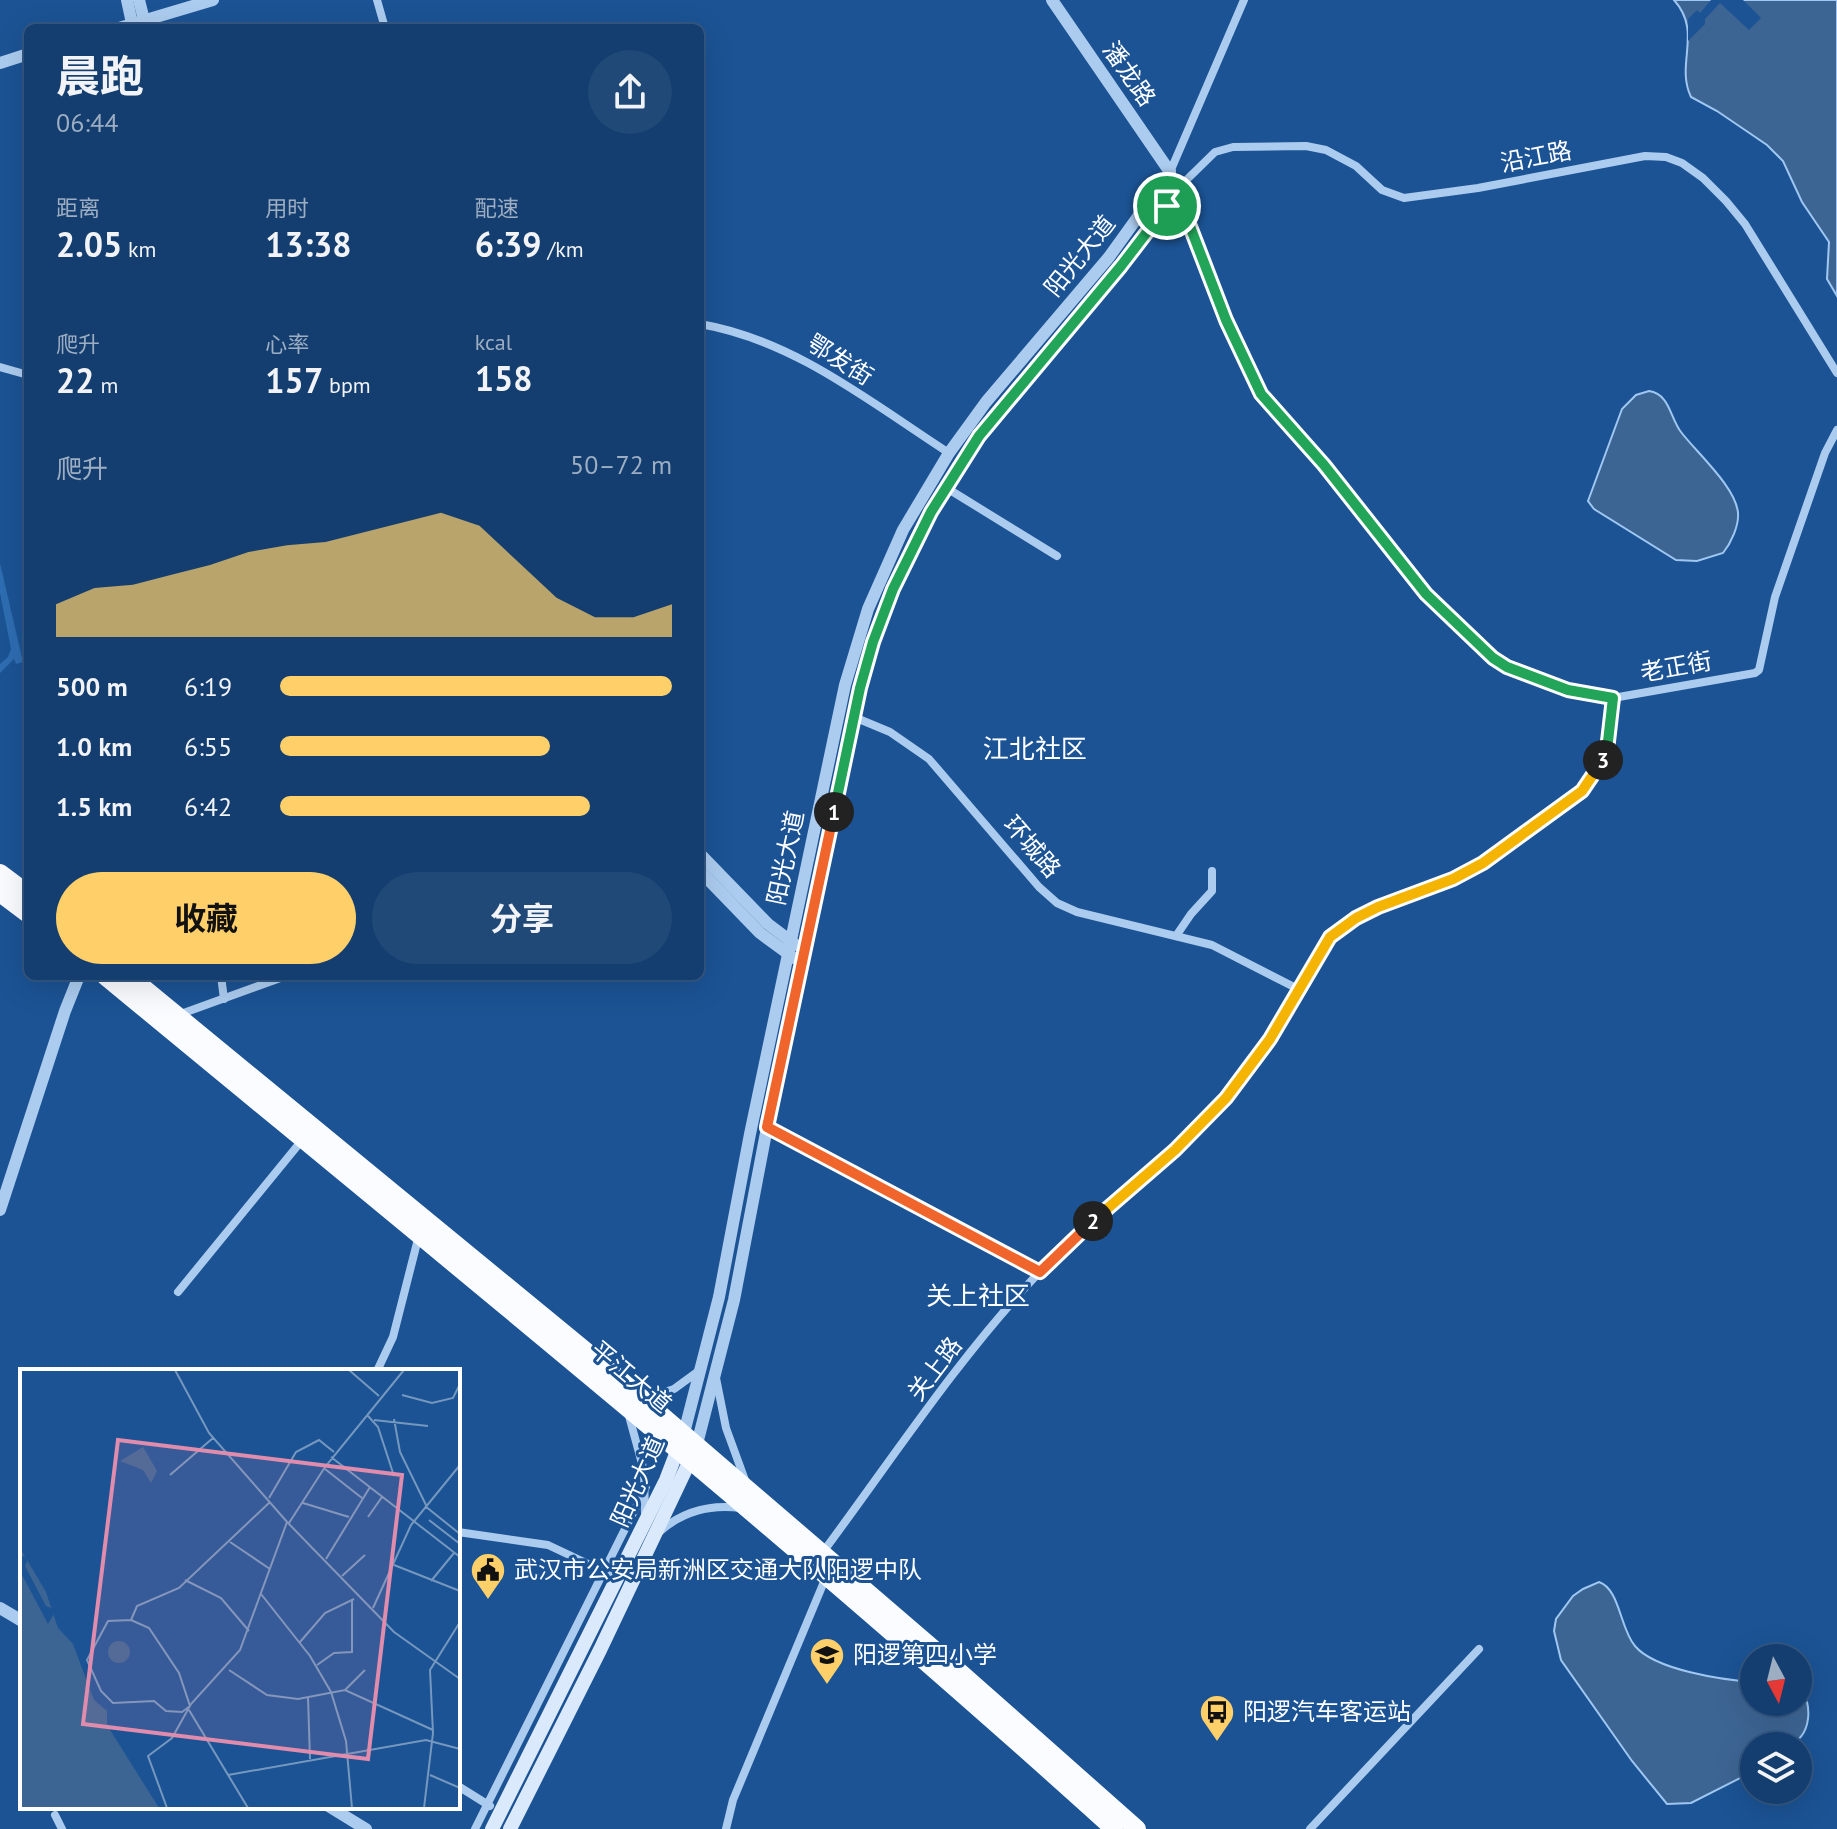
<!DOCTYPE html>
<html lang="zh">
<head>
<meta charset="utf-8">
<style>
	:root { --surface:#143e6f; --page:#214977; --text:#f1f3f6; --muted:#9daec3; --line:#335782; --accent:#ffd06a }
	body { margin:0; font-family:"PT Sans","Noto Sans SC",sans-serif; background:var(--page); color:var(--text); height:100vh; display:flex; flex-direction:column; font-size:30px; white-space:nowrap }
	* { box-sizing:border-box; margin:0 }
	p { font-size:26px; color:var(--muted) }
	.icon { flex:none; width:44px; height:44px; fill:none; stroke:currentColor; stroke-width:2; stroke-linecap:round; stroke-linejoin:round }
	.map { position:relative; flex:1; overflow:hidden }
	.side { position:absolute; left:24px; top:24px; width:680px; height:956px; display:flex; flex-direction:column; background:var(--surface); border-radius:12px; box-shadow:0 8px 32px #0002,0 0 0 2px var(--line) }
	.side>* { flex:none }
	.needle { width:52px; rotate:173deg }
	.fabs { position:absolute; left:1740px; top:1644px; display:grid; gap:16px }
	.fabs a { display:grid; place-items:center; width:72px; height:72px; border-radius:50%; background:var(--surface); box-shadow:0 8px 32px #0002,0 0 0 2px var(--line); font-size:40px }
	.pin { position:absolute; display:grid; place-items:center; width:68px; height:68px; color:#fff; margin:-34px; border:4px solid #fff; border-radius:50%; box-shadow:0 2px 8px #0007 }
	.km { position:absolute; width:40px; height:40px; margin:-20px; border-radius:50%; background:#222; color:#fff; font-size:22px; line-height:40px; text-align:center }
	.round { display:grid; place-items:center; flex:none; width:84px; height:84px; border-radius:42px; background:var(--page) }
	.overview { display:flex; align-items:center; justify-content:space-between; height:136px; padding:0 32px }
	h1 { font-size:44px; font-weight:700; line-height:60px }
	.stats { display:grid; grid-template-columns:repeat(3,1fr); gap:12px; height:136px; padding:8px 32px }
	.stats div { display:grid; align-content:center }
	.stats b { font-size:34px; font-weight:700 }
	.stats small { font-size:22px; font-weight:400 }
	.stats p { font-size:22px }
	.chart { height:224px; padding:16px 32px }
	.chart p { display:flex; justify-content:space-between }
	.chart svg { width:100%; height:144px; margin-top:8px; fill:var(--accent); opacity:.7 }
	.primary-button { display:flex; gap:16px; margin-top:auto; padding:16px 32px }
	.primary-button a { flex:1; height:92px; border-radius:48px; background:var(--accent); color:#111; font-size:32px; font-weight:700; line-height:92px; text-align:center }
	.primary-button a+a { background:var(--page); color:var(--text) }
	ul { padding:0 32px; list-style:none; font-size:26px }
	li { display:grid; grid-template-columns:128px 96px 1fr; align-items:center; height:60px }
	li i { height:20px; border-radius:10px; background:var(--accent) }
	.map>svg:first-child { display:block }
</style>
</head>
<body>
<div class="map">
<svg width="1837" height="1829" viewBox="0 0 1837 1829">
	<rect width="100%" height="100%" fill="#1b5394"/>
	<path fill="#2e6db2" d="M0,563l23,99 -7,2 -2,-5 -14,14v-9l8,-7 3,-8 -11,-56z"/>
	<g fill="#3d6594" stroke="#9fc7f1" stroke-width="2">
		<path d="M1674,0h163v296l-10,-17 2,-37 -27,-40 -19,-41 -16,-16 -50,-34 -26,-14c-16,-33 12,-65 -17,-97z"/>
		<path d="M1649,391c21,3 21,27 32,41 15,20 55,55 57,81 1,13 -7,30 -15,40l-26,8 -21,-1 -82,-51 -6,-8 34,-92 14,-14z"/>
		<path d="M1599,1582c21,7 21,47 36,64 20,24 88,34 119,36v20h44l1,-18c14,19 14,53 -12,62 -9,3 -24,0 -33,0v25l-63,32 -24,1 -35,-43 -71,-101 -7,-29 2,-12 17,-23 10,-7z"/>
	</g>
	<path fill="#1b5394" d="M1711,0h32l18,18 -12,12 -29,-27 -15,16v5l-17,17v-22l9,-9 3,3z"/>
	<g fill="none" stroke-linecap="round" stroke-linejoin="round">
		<g stroke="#acccef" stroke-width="8">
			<path d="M377,0l8,28"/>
			<path d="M1170,172l74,-172"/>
			<path d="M700,324c94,16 170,78 249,129"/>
			<path d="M0,367l28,8"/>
			<path d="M1837,373l-92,-149 -19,-23 -23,-23 -21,-15 -16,-6 -21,-1 -167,32 -74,10 -22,-8 -26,-24 -30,-16 -20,-4 -73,1 -18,5 -47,46 18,18 40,104 35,74 63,71 102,129 67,64 29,16 31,12 60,12 142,-25 4,-3 16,-73 50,-144 12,-23"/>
			<path d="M945,487l112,69"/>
			<path d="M854,717l36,15 39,27 110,128 18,16 20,9 135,33 88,45"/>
			<path d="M1176,936l15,-22 21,-23v-20"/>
			<path d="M221,976l3,23"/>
			<path d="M178,1015l108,-39"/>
			<path d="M767,1127l273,145"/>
			<path d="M178,1292l125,-153"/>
			<path d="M377,1371l16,-34 26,-102"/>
			<path d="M716,1378l10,50 19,52"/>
			<path d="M645,1398l29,-9 26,-19"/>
			<path d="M629,1416l15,55 1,45"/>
			<path d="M458,1532l90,13 70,33"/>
			<path d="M658,1533c23,-21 52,-29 83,-25"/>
			<path d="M823,1552c67,-90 133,-191 210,-273 60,-64 136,-114 193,-181 28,-33 50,-68 72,-105 10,-17 19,-42 33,-57 31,-31 81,-41 120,-56 29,-11 129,-81 145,-106 14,-23 14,-50 17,-76"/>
			<path d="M458,1786l32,20"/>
			<path d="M55,1815l7,14"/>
			<path d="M475,1829l171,-342"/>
			<path d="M726,1829l7,-29 93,-223"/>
			<path d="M1310,1829l169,-180"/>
		</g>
		<g stroke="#acccef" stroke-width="12">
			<path d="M127,0l6,28"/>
			<path d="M139,0l7,28"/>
			<path d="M1052,0l118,172"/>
			<path d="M119,28l94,-28"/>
			<path d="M0,63l28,-9"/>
			<path d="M700,854l68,70 28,21"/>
			<path d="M700,871l60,62 34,25"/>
			<path d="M0,1210l65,-199 14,-35"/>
			<path d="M684,1433l35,-136 31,-163 95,-449 23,-76 35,-79 46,-77 37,-51 123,-145 59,-82"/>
			<path d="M697,1444l37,-144 31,-162 95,-450 22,-73 35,-78 45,-76 36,-49 123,-146 46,-60 3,-34"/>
			<path d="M0,1608l22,13"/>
			<path d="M330,1807l36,22"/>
		</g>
		<g stroke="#dae9fb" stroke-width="14">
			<path d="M492,1829l174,-349 15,-39"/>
			<path d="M510,1829l90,-179 94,-198"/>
		</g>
		<g stroke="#fafcff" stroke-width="18">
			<path d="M0,873l28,21"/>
			<path d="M0,893l28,21"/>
			<path d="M105,976c340,281 682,557 1009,853"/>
			<path d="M129,976l481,395 326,280 201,178"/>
		</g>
	</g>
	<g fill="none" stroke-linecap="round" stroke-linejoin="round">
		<g stroke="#fff" stroke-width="16">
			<path id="split-1" d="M834,812l26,-124 13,-46 20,-53 38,-77 48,-76 142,-170 46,-60"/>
		</g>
		<g stroke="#fff" stroke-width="16">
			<path id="split-2" d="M834,812l-67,315 273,145 53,-51"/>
		</g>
		<g stroke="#fff" stroke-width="16">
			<path id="split-3" d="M1093,1221l82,-71 51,-52 44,-59 60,-102 26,-19 22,-11 75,-28 30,-16 99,-72 21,-31"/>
		</g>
		<g stroke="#fff" stroke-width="16">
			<path id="split-4" d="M1167,206l1,-8 18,18 40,104 35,74 63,71 102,129 67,64 14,9 61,23 45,8 -6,52 -4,10"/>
		</g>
		<use href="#split-1" stroke="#22a559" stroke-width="10"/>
		<use href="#split-2" stroke="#f0652b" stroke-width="10"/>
		<use href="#split-3" stroke="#f5b400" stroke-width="10"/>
		<use href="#split-4" stroke="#22a559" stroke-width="10"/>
	</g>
	<defs>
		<g id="civic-pin" transform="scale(1.8)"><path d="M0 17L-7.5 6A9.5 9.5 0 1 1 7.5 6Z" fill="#ffd06a" stroke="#1b5394"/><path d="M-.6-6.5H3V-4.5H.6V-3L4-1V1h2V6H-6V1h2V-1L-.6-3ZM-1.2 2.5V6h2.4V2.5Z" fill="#111"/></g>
		<g id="school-pin" transform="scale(1.8)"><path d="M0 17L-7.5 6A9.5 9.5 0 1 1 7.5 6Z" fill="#ffd06a" stroke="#1b5394"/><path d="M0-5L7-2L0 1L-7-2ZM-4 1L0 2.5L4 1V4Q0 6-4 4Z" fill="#111"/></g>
		<g id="bus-pin" transform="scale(1.8)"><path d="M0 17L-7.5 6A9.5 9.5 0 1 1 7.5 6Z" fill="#ffd06a" stroke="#1b5394"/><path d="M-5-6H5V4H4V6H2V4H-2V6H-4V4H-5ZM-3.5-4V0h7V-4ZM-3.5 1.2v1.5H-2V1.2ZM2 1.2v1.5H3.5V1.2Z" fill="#111"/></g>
	</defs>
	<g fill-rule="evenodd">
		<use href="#civic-pin" x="488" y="1570"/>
		<use href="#school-pin" x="827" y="1655"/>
		<use href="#bus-pin" x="1217" y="1712"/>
	</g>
	<g text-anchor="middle" stroke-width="6" stroke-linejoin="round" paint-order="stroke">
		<g font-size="24" fill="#fff" stroke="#1b5394">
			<text transform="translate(1129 74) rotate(55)" y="8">潘龙路</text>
			<text transform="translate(1536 157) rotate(-11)" y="8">沿江路</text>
			<text transform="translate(1080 256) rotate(-51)" y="8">阳光大道</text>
			<text transform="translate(840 360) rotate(32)" y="8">鄂发街</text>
			<text transform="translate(1676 667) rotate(-10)" y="8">老正街</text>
			<text transform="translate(1032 847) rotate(49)" y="8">环城路</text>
			<text transform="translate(786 858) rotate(-78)" y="8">阳光大道</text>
			<text transform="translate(935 1369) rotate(-53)" y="8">关上路</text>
			<text transform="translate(631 1377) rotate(40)" y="8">平江大道</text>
			<text transform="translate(638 1482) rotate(-66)" y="8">阳光大道</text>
		</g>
		<g font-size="24" fill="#fff" stroke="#1b5394" text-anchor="start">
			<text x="514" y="1578">武汉市公安局新洲区交通大队阳逻中队</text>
			<text x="853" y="1663">阳逻第四小学</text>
			<text x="1243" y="1720">阳逻汽车客运站</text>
		</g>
		<g font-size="26" fill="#fff" stroke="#1b5394">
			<text x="1035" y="758">江北社区</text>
			<text x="978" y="1305">关上社区</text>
		</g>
	</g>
	<g transform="translate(20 1369)">
		<rect width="440" height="440" fill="#1b5394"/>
		<path d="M123,78l14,24 -6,12 -8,-13 -23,-9zM0,179l26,44 12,36 15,16 21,56 13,11v14l52,83h-139zM88 283a11 11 0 1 1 22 0a11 11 0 1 1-22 0Z" fill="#3d6594"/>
		<path d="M0,187l9,1 -4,9 21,40 10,4 -8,14 -28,-53z" fill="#1b5394"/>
		<path fill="none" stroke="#7698bf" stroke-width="2" d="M155,1l34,63 79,90 106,109 66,47M329,1l30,26M382,26l30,8 21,-5 7,-14M348,47l10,11 16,49M374,50l6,33 26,53M354,51l54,6M311,88l129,100M305,100l37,29M150,106l43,-37M249,129l27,-46 23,-12 15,12M283,134l46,14M405,137l35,28M348,148l14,-20M409,151l31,24M269,154l36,-56 79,-97M210,173l40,27M306,190l44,-72M374,196l66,26M322,207l23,-21M165,211l36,18 28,33M411,212l23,-28M241,225l49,62 21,36 15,49 6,67M353,239l38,-83 49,-60M111,251l18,8 30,45 11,33 -8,6 -16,-1 -12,-10 -41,2 -12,-12 -14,-31 21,-39zM111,251l6,-14 42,-18 91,-86M280,273l25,-29 29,-14M297,296l17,-12 18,-1v-53M209,301l38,25 31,4 47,-9 88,40M325,321l20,-20M288,328l2,62M169,341l59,98M208,406l198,-35 34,9M410,406l30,13M147,439l-19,-52 24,-18 19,-34 49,-54 47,-128M404,439l9,-75 -3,-63 30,-48"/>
		<path fill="#e08cad" fill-opacity="0.15" stroke="#e08cad" stroke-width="4" d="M98,71l284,35 -34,284 -285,-35z"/>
		<rect width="440" height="440" fill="none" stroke="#fff" stroke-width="4"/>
	</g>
</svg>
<div class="fabs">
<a><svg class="needle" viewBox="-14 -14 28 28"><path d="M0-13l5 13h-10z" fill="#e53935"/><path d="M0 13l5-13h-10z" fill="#9daec3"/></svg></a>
<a><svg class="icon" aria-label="layers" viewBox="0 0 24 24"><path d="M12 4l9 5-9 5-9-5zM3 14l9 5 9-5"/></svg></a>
</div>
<div class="pin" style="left:1167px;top:206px;background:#1e9e55"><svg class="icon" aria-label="arrive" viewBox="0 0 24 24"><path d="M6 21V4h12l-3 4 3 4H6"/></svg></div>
<b class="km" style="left:834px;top:812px">1</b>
<b class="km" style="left:1093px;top:1221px">2</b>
<b class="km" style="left:1603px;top:760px">3</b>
<section class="side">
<div class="overview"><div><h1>晨跑</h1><p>06:44</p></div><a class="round"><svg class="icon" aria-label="share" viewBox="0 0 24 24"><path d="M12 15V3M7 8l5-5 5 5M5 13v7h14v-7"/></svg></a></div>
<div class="stats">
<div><p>距离</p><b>2.05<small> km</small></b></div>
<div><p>用时</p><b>13:38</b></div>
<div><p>配速</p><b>6:39<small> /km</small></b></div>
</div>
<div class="stats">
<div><p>爬升</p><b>22<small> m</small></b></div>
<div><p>心率</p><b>157<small> bpm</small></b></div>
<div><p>kcal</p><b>158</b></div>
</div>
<div class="chart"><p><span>爬升</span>50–72 m</p>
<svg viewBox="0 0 160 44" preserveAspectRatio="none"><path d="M0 44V34L10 29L20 28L30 25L40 22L50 18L60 16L70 15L80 12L90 9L100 6L110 10L120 21L130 32L140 38L150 38L160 34V44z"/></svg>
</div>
<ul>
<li><b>500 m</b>6:19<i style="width:100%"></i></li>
<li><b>1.0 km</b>6:55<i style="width:69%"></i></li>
<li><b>1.5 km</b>6:42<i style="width:79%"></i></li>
</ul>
<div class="primary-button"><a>收藏</a><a>分享</a></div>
</section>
</div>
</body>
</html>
